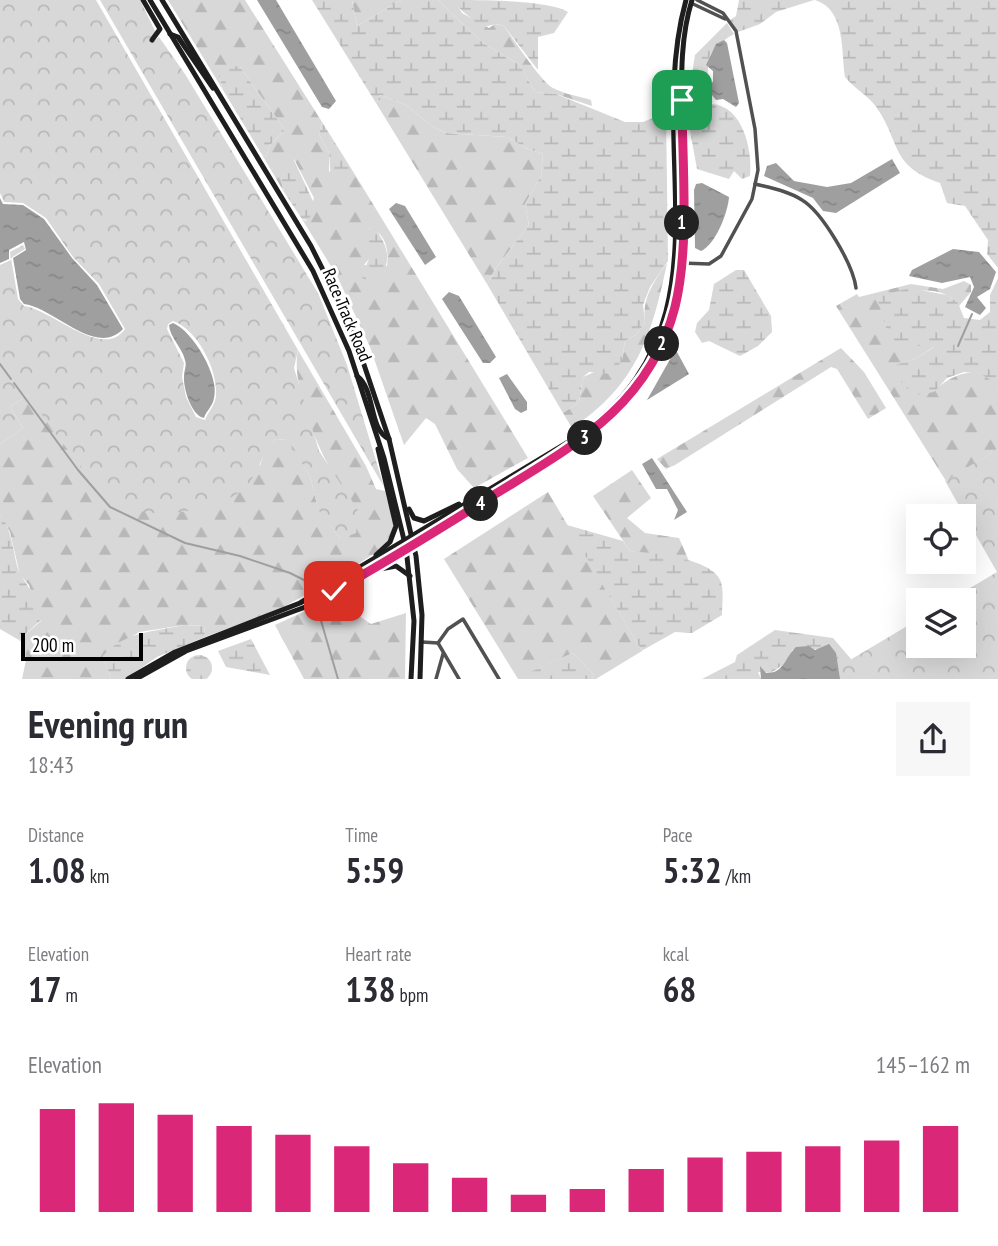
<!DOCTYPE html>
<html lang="en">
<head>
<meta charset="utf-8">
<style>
	:root { --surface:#fff; --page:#f7f7f7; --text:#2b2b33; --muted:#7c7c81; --accent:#db2777 }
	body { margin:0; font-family:"PT Sans Narrow",sans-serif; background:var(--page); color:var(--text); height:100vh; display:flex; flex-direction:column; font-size:26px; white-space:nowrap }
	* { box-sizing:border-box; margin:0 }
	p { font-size:23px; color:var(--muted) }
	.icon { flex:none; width:38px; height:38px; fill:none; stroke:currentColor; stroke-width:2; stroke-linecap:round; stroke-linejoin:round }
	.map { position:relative; height:679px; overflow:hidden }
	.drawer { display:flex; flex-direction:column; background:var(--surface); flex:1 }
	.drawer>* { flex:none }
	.tools { position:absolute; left:906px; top:504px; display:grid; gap:14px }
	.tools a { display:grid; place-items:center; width:70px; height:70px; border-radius:0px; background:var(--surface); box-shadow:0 7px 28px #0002; font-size:35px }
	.scale { position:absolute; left:21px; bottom:18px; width:122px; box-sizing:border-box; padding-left:7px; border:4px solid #000; border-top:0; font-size:19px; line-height:24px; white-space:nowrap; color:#000; -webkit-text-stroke:5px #fff; paint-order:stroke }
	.pin { position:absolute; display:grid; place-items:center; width:60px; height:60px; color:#fff; margin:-30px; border-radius:14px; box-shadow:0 4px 10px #0006 }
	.km { position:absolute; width:35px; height:35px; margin:-18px; border-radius:50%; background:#222; color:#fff; font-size:19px; line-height:35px; text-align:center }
	.round { display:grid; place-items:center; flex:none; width:74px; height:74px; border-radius:0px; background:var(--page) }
	.headline { display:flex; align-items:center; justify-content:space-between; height:119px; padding:0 28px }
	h1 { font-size:38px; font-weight:700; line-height:52px }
	.metrics { display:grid; grid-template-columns:repeat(3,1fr); gap:10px; height:119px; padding:7px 28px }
	.metrics div { display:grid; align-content:center }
	.metrics b { font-size:35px; font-weight:700 }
	.metrics small { font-size:19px; font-weight:400 }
	.metrics p { font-size:19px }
	.chart { height:196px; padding:14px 28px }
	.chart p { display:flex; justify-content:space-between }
	.chart svg { width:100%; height:126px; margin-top:7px; stroke:var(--accent); stroke-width:6 }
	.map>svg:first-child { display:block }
</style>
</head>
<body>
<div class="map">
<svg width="998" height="679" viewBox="0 0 998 679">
	<defs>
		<pattern id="forest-firs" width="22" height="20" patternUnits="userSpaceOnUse" patternTransform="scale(1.75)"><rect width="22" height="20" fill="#d8d8d8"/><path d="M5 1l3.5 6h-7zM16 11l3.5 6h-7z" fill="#b8b8b8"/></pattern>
		<pattern id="wetland-marsh" width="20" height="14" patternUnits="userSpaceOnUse" patternTransform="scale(1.75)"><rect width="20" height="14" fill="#d8d8d8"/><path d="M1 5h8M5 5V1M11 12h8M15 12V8" fill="none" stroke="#b8b8b8"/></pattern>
		<pattern id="park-crowns" width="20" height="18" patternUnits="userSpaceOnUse" patternTransform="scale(1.75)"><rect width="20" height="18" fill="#d8d8d8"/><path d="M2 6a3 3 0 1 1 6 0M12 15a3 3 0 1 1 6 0" fill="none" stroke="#b8b8b8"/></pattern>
		<pattern id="water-ripples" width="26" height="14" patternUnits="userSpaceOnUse" patternTransform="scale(1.75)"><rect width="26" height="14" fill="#9f9f9f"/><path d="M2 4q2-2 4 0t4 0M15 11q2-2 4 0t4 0" fill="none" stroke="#878787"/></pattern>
	</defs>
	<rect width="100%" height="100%" fill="#fff"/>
	<g fill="url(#forest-firs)" fill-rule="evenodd">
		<path d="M168,0h77l77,122 -3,12 10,19v18l16,9 9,-7 174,285 -54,30 -17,-19 -22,-45 -9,-6 -22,27 -34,-98 -33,-71 -35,-57 4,2 8,-23 -20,-39 -13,21 3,12 -23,-39 5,4 4,-12 15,-15 -45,-63 -22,6 5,17zM368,228c18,4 21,22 19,38l-23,-1 5,-6z"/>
		<path d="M352,0h49l-44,26z"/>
		<path d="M438,0h16l8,13 27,15 6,-4 9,2c9,13 38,57 49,62 11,6 25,8 38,12l1,6 -36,-12 -21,-2 -15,-27 -37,-22z"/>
		<path d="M380,95l26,10 27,22 13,6 61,4 19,11 17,6 -2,22 -16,28 4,21 -33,43 -9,16 -111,-181z"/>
		<path d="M667,263c-15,72 -30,122 -95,165l-9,-15 16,-11 4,-25 39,-17 3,-19 11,-6 9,-13c-3,-24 8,-39 22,-59z"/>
		<path d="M964,281l7,4v7l-12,14c-18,-26 -56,-12 -81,-9l9,34 48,15 -18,12 -23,8 39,26c17,-17 46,-30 65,-7v64l-52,32 -110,-175 21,-12 2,3 52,-13 32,5z"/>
		<path d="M841,348l23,24 22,36 -18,11 -31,-50 -6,-2 -156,98 -9,4 -9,-10z"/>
		<path d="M298,350l68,116 10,23 9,2c2,10 7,22 8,32 3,23 -33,39 -49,49l-7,-1v6l-57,32 -75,28 -1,-11 -19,-1 -46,7 -36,24 8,23h-89l4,-19 -2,-16 -5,-4 22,-19 -12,-36 -9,-10 -10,-43 -10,-18v-70l23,-16 -13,-21 18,-12 83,104 21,9 128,-43 6,-17 10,-9 12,1 22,36 8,32 22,31 18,-29c-29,-32 -69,-118 -60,-160z"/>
		<path d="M632,470l19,28 -24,20 18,15 34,5 10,23 -59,-10 -37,-55z"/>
		<path d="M548,492l94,159 -46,28h-4l2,-4 -21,-22 -42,19v7h-13l-74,-120z"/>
		<path d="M325,602l27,9 19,13 35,-11 -1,66h-101l-29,-54z"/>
	</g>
	<g fill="url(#wetland-marsh)">
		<path d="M312,0h40l5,26 44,-26h37l45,43 37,22 15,27 21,2 69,28h18l23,-9 2,148 -18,26 -7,18 2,17 -9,13 -11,6 -3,19 -9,14 -24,-2 -6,5 -4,25 -16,11 -76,-129 9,-16 33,-43 -4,-21 16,-28 2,-22 -17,-6 -19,-11 -61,-4 -13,-6 -27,-22 -26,-10 -4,8z"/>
		<path d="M453,0c27,0 97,0 115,12l-14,21 -16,4v33l-34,-44 -8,-2 -16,4c-8,-12 -19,-15 -27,-28z"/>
		<path d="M739,0h75l-38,12 -16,12 -22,8 -8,-12 6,-4z"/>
		<path d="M815,0h183v268l-11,-14 1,-14 -23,-34 -18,-3 -7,-20c-53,-18 -38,-44 -67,-80 -8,-9 -20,-16 -28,-26 -4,-26 1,-67 -30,-77z"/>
		<path d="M727,23l7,11c-22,13 -27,19 -26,44 1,10 -5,16 4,26 31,2 41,47 38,72l-8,3 -8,-8 -5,8 -32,-10 -8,-44v-53l3,2 3,-19z"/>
		<path d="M230,65l10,2 45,63 -15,15 -4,12 -5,-4 -38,-63 -5,-17z"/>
		<path d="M322,122l32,51 -12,12 -9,1 -2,-4 -2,-29 -10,-19z"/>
		<path d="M293,158l24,52 -10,10 -5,-1 -18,-27 -3,-12z"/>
		<path d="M368,228l8,2c14,19 14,31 4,52h-12l-7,-5 8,-18 -6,-24z"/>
		<path d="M736,270h8l27,46 1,16 -14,14 -18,10 -31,-15 -7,2 -7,-11 2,-9 12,-13 5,-26z"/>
		<path d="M998,278v107l-17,-11 -17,-2 -17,6 -13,14 -18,3 -13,-10 -10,-19 24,-8 17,-11 -39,-3 -8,-13 -10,-34 32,-9 38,7 11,8 6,15 16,2 10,-8v-17z"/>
		<path d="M0,514c16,22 12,47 22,63 11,19 19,18 19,43l-22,20 -19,-11z"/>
		<path d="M567,525l56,16 7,10c22,2 83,7 91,31 3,10 1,23 1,33l-30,18 -17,-1 -39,22 6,-3z"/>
		<path d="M184,625l20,1 1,11 -48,20 -32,22h-14l-8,-23c22,-25 51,-24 81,-31z"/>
		<path d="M775,630l58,8 18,21 -11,20 -22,-30 -26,1 -2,10 -19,13 -13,-1 3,7h-59l33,-17 2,-7z"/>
		<path d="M251,639l19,36 -44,-8 -8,-16z"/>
		<path d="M573,653l21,22 -2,4h-61l-1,-7z"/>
		<circle cx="199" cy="668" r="13"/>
	</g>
	<g fill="url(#park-crowns)" fill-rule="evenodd">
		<path d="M0,0h96l202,350 -4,18 25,83 39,59 -2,23 -16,6 -22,-30 -8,-33 -23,-36 -11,-1c-15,13 -17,35 -31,49 -13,12 -33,17 -49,21 -26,7 -61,6 -84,-9 -17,-12 -71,-85 -84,-105l-18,12 13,21 -23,16v-179l11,-5 -1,-8 13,-7 2,4 -14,9 7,41 6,7c27,3 79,55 101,23l-26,-45 -26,-27 -27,-39 -23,-15 -19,-1 -4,-9zM173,321c24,8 45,49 43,74 0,9 -8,17 -11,25l-9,-3 -10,-20 -4,-20 2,-14 -17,-34 1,-5z"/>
		<path d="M100,0h40l16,33 -7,7 3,3 7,-6 26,37 133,219 29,72 37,122z"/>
		<path d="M998,449v230h-180l101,-60v27h45v-46h-14l47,-28 -52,-91z"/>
	</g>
	<g fill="url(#water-ripples)">
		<path d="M257,0h19l60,101 -7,8 -7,-2z"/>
		<path d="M724,40l3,3 12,60 -3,4 -13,-8 -7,1 -8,-10 5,-9v-10l-7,-6 10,-21z"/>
		<path d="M892,159l8,14 -64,40 -13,-2 -10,-13 -49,-22 3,-10 9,-3 18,18 33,6 24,-4z"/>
		<path d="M702,183l27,14c-1,15 -13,47 -28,54l-6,-3 -1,-58 2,-6z"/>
		<path d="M0,198l3,6 20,1 21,14 28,39 25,27 26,44c-27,29 -70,-22 -99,-25l-4,-5 -7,-41 13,-8 -2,-8 -15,8v9l-9,4z"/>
		<path d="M396,203l9,3 31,51 -11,8 -36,-56z"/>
		<path d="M953,249l26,3 17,20 -6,17 -13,8 9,11 -6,7 -15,-8 9,-20 -4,-10 -28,6 -33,-7 3,-6z"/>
		<path d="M449,292l10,4 37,61 -6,6h-7l-41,-64z"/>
		<path d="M173,323c20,8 47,54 41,75 -1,8 -8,13 -10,20 -12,-2 -21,-29 -20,-42 0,-6 3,-10 1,-16 -3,-13 -15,-22 -16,-35z"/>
		<path d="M677,352l12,22 -42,26 26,-46z"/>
		<path d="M507,374l20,28v8l-6,3 -6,-4 -16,-31z"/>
		<path d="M652,458l35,54 -13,8 4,-10 -11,-21h-11l-14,-25z"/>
		<path d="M829,644l7,9 4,26h-79l-1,-13 6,7c18,1 19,-16 30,-26l13,-1 6,4z"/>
	</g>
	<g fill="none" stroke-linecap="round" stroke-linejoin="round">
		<g stroke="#9f9f9f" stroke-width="2">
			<path d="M958,346l14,-32"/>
			<path d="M0,364l11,15"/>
			<path d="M14,383l64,87 32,37 75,36 55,13 50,17 14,7 6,10"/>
			<path d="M317,607l21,72"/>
		</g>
		<g stroke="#515151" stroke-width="3.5">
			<path d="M691,3l34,16"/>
			<path d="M755,184c16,4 33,7 47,16 20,12 51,64 54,88"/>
			<path d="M681,263l28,1 12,-8 31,-57 6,-29 -3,-41 -19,-98 -13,-18 -26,-13"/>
			<path d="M422,642l16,1 10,-14 15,-10 36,60"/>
			<path d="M438,643l21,36"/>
			<path d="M436,679l7,-25"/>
		</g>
		<g stroke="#1e1e1e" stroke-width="5">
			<path d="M143,0l17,29 -8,11"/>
			<path d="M150,0l163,271 36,80 35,107 22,90 8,73 -3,58"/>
			<path d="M162,0l149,246 40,80 38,113 27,117 6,59 -2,64"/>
			<path d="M170,34l8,3 35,51"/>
			<path d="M357,376c19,14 11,53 32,63"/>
			<path d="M409,509l5,9 10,3 35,-17"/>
			<path d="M376,555l14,-13 6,-16 -18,-77"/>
			<path d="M380,569l16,-3 14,10"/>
			<path d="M337,591l10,2"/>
			<path d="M128,679l47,-27 125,-49 275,-165c163,-113 68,-283 111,-438"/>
			<path d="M136,679l50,-28 122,-45 117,-67 154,-97c121,-85 103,-201 103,-331 -1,-37 -1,-76 10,-111"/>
		</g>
	</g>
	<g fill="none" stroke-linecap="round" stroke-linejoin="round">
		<g stroke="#fff" stroke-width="14">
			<path id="route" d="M334,591c53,-29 104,-61 155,-93 82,-51 160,-90 186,-191 15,-61 7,-143 7,-207"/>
		</g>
		<use href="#route" stroke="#db2777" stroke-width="9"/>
	</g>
	<g text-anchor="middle" stroke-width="6" stroke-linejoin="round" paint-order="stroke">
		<g font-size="18" fill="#000" stroke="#fff">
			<text transform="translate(347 315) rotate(67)" y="6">Race Track Road</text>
		</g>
	</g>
</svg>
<div class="tools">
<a><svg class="icon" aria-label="locate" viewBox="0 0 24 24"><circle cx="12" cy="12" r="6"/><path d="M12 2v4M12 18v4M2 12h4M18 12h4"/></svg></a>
<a><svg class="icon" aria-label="layers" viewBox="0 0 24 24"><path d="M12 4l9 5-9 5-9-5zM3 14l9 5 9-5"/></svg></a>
</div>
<div class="scale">200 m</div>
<div class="pin" style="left:682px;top:100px;background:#1e9e55"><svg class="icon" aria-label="arrive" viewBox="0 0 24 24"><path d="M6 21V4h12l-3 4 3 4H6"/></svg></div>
<div class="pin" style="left:334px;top:591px;background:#d93025"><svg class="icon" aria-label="check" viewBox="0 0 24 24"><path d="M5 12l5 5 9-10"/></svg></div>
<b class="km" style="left:682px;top:223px">1</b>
<b class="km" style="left:662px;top:344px">2</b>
<b class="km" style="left:585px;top:438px">3</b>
<b class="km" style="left:481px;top:504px">4</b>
</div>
<section class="drawer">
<div class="headline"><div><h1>Evening run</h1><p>18:43</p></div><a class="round"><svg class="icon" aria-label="share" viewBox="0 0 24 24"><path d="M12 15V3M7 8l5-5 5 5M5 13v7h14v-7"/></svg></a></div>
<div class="metrics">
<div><p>Distance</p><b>1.08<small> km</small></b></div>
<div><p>Time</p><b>5:59</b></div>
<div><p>Pace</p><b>5:32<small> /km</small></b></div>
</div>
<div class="metrics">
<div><p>Elevation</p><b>17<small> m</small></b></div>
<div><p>Heart rate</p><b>138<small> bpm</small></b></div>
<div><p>kcal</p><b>68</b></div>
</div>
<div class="chart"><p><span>Elevation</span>145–162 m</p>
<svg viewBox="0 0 160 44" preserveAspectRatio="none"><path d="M5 44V8M15 44V6M25 44V10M35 44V14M45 44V17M55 44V21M65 44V27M75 44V32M85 44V38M95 44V36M105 44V29M115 44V25M125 44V23M135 44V21M145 44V19M155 44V14"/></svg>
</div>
</section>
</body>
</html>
